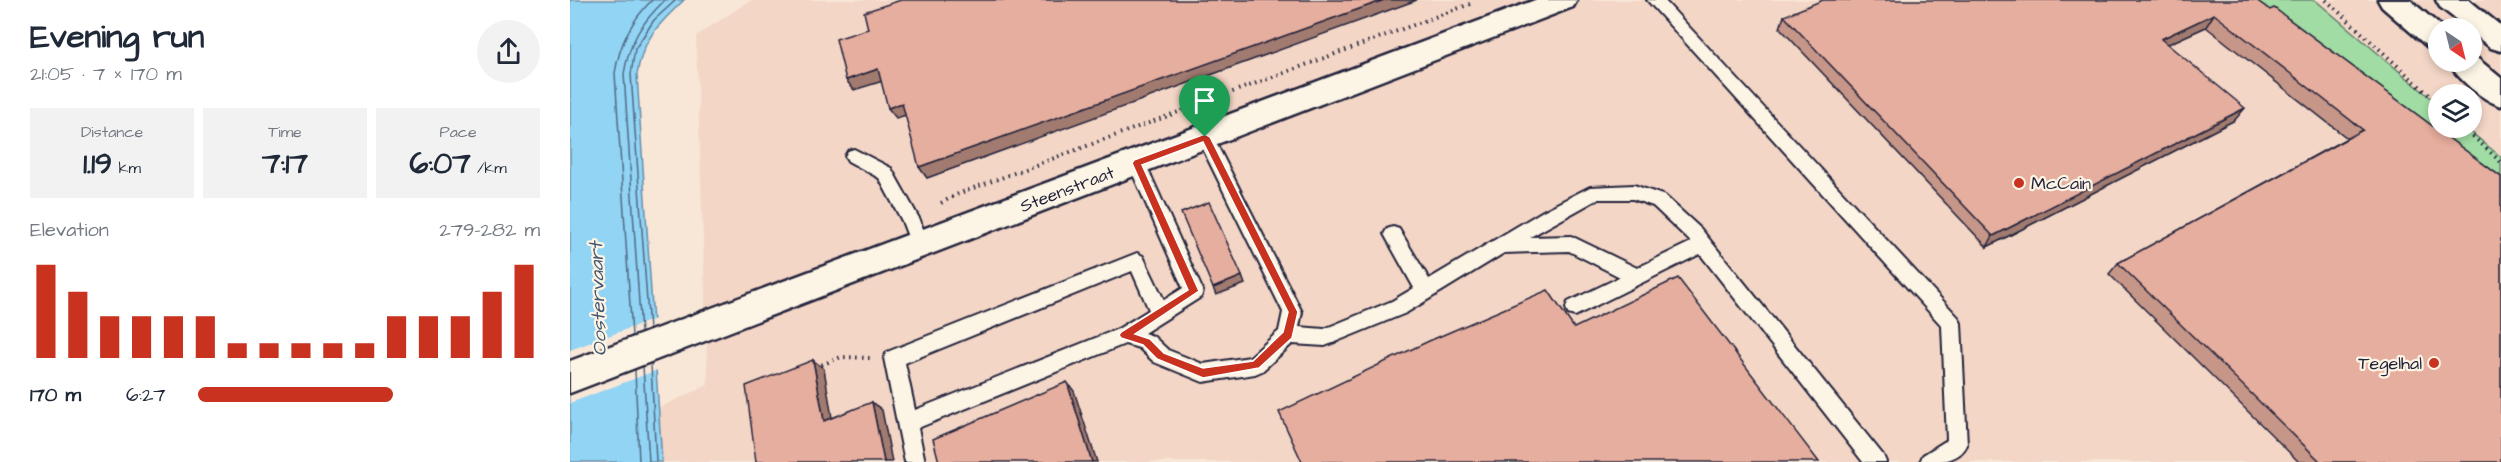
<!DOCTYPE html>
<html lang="en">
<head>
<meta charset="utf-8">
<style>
	:root { --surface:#fff; --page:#f2f2f3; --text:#1f2937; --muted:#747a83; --accent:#c8321e }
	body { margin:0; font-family:"Architects Daughter",sans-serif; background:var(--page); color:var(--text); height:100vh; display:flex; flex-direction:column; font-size:22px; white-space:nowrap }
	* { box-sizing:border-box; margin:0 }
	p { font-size:20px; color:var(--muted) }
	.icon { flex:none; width:33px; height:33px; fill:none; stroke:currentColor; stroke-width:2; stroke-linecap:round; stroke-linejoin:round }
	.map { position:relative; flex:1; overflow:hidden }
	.side { display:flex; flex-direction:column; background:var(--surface); width:570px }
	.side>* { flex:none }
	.needle { width:39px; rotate:145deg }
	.fabs { position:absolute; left:1858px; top:18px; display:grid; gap:12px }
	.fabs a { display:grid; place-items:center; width:54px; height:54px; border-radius:50%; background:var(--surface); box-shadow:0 3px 9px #0003; font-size:30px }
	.pin { position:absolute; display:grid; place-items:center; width:51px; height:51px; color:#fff; margin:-62px -26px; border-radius:50% 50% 50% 0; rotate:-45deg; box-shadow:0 0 6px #0007 }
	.pin .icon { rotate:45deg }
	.round { display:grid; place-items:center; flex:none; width:63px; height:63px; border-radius:32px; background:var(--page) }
	.summary { display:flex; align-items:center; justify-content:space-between; height:102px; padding:0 30px }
	h1 { font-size:33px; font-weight:700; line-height:45px }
	.metrics { display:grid; grid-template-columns:repeat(3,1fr); gap:9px; height:102px; padding:6px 30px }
	.metrics div { display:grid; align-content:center; border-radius:0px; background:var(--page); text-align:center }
	.metrics b { font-size:30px; font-weight:700 }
	.metrics small { font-size:16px; font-weight:400 }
	.metrics p { font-size:16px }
	.chart { height:168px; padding:12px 30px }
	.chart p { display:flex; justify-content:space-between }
	.chart svg { width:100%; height:108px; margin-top:6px; stroke:var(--accent); stroke-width:6 }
	ul { padding:0 30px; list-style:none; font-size:20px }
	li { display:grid; grid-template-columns:96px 72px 1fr; align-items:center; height:45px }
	li i { height:15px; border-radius:8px; background:var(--accent) }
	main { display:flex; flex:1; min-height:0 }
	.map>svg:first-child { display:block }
</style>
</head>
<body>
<main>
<section class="side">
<div class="summary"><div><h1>Evening run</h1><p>21:05 · 7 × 170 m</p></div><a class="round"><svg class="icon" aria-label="share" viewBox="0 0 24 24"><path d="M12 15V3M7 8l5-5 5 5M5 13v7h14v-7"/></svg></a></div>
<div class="metrics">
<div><p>Distance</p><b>1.19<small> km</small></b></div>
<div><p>Time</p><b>7:17</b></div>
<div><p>Pace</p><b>6:07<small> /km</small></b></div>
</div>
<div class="chart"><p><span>Elevation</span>279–282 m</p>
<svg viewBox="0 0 160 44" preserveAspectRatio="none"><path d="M5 44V6M15 44V17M25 44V27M35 44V27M45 44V27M55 44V27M65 44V38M75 44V38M85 44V38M95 44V38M105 44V38M115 44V27M125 44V27M135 44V27M145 44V17M155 44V6"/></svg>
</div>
<ul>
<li><b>170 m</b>6:27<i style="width:57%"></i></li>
</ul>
</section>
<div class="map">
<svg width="1931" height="462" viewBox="0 0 1931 462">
	<rect width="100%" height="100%" fill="#f8e7d7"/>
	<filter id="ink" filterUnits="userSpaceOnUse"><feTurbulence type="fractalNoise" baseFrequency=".0167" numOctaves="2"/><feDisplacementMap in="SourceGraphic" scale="12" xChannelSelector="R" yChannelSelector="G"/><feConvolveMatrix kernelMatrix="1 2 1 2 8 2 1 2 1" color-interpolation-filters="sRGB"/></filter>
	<g filter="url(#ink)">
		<path fill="#f3d6c6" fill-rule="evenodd" d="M181,0h1750v462h-1931v-13l138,-64 -12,-349zM1869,28h33v34h-33zM1869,94h33v34h-33z"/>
		<path fill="#a0dca3" stroke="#617f6f" stroke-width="1.5" d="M1670,0h75l124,105v23h27l35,29v40z"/>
		<path fill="#92d4f4" stroke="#658daa" stroke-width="1.5" d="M0,0h114c-25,24 -42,39 -47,75l25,387h-92z"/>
		<path fill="#f8e7d7" d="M87,318l3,51 -90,34v-53z"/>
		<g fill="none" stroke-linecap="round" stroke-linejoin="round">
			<g stroke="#4f6985" stroke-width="1.5">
				<path d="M79,330l-18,-256 4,-25 19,-29 22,-20"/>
				<path d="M71,333l-17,-259c5,-32 18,-52 41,-74"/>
				<path d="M62,336l-17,-263c5,-30 16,-52 37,-73"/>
				<path d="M81,364l5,98"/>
				<path d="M73,366l6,96"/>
				<path d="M65,370l4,92"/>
			</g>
			<g stroke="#22223b" stroke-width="4">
				<g id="lane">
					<path d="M1077,0h17l294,317 3,6 6,122c-8,17 -29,17 -47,17l3,-7 24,-15 -5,-114z"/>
					<path d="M635,131l6,1 2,5 89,175 -3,15 25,2 68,-28 22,-13 -30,-54 3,-5 6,-2 6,2 30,50 114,-68 47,-24 44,-2 31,11 36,33 182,226 3,7h-23l-163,-208 -125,62 -7,-2 -2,-6 2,-6 52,-25 -51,-26 -65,2 -98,60 -81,33 -33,-2 -30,27 -7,3 -52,8 -49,-20 -15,-14 -14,-4 -207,84 7,34h-20l-21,-104 3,-6 250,-99 6,3 21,44 19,-12 -55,-125 3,-5 6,-2 6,2 60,133 -2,6 -57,36 9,3 15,14 35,14 47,-7 29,-26 4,-19 -86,-175 2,-5zM1028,199h35l20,7 38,36 -54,26 -66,-32 -41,1zM562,271l17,39 -31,19 -203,81 -10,-47z"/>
					<path d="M284,149l37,19 29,52 8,25 -3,5 -6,3 -6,-3 -11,-29 -23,-43 -31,-17 -3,-5 3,-5z"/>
				</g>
			</g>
			<g stroke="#22223b" stroke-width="5">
				<g id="secondary">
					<path d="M965,0h42l-4,7 -1003,386v-32z"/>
					<path d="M1808,0h32l33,28h-4v23l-10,-3 -47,-41z"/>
					<path d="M1866,0h33l32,26v25l-10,-3 -19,-15v-5h-5l-27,-21z"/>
					<path d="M1902,54l29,24v28c-19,-6 -43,-27 -53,-44h24z"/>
				</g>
			</g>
			<g stroke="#22223b" stroke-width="4" stroke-dasharray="1.5 4.5" stroke-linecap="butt">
				<path d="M1756,0l113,104"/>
				<path d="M1894,128l37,34"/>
				<path d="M371,203l19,-10 510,-189"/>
				<path d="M246,367l25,-10 29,1"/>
			</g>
			<use href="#lane" fill="#fcf5e5" fill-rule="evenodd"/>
			<use href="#secondary" fill="#fcf5e5" fill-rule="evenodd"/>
		</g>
		<path fill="#c69688" stroke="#22223b" stroke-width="1.5" d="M1686,0l245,177v285h-202l-190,-188 9,-11 229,-125 -141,-111 -38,17 67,76 -248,127 -207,-219 4,-12z"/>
		<g fill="#a17a6f" stroke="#22223b" stroke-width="1.5">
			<path d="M814,0h33l-490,178 -8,-11z"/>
			<path d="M1644,14l-8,13 -53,24 8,-12z"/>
			<path d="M308,69l8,11 -32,10 -8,-10z"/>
			<path d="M332,103l8,11 -14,4 -8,-10z"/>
			<path d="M1675,108l-10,12 -248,127 6,-11z"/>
			<path d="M672,276l3,8 -29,11 -3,-7z"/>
			<path d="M243,360l11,9 10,61 -10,-9z"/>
			<path d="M497,382l7,9 23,71h-5z"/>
			<path d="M302,402l10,8 10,52h-8z"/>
		</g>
		<g fill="#e6ae9e" stroke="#22223b" stroke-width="1.5">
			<path d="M331,0h483l-465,167 -17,-64 -14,5 -10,-39 -32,11 -10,-41 32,-10 -4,-17z"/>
			<path d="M1253,0h433l14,10 4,-2 227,169v285h-180l-203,-199 245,-133 -149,-116 -53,25 84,69 -252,128 -209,-220z"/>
			<path d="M639,202l33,74 -29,12 -32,-75z"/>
			<path d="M1108,278l141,184h-517l-23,-50 150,-71 119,-51 26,38z"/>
			<path d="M243,360l11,61 48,-19 12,60h-128l-10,-76z"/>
			<path d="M497,382l25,80h-153l-6,-23z"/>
		</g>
	</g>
	<path fill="#c8321e" stroke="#fff" stroke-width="1.5" fill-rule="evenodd" d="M635,134l5,3 88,175 -6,26 -33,30 -56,10 -46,-19 -14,-14 -22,-7 -2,-3 2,-3 67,-42 -56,-127 2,-3zM633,142l85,170 -5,20 -30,29 -50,7 -39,-15 -14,-14 -15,-5 64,-43 -57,-126z"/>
	<g fill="#c8321e" stroke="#fcf5e5" stroke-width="2">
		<circle cx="1449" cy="183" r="6"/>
		<circle cx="1864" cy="363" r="6"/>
	</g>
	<g text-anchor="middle" stroke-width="4.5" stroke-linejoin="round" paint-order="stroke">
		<g font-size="18" fill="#22223b" stroke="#fcf5e5" text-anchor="start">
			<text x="1461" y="189">McCain</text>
			<text x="1852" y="369" text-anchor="end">Tegelhal</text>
		</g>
		<g font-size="18" fill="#22223b" stroke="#fcf5e5">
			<text transform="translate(497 189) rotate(-21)" y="6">Steenstraat</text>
		</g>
		<g font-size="20" font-style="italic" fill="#445772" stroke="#fcf5e5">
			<text transform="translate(27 299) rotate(-92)" y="7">Oostervaart</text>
		</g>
	</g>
</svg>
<div class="fabs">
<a><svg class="needle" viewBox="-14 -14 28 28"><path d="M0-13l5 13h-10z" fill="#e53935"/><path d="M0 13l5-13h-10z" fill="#747a83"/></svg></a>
<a><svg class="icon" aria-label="layers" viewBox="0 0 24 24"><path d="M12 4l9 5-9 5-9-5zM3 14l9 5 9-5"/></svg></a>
</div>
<div class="pin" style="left:635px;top:137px;background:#1e9e55"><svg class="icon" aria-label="arrive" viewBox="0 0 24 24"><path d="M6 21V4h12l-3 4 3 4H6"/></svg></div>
</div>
</main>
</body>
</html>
